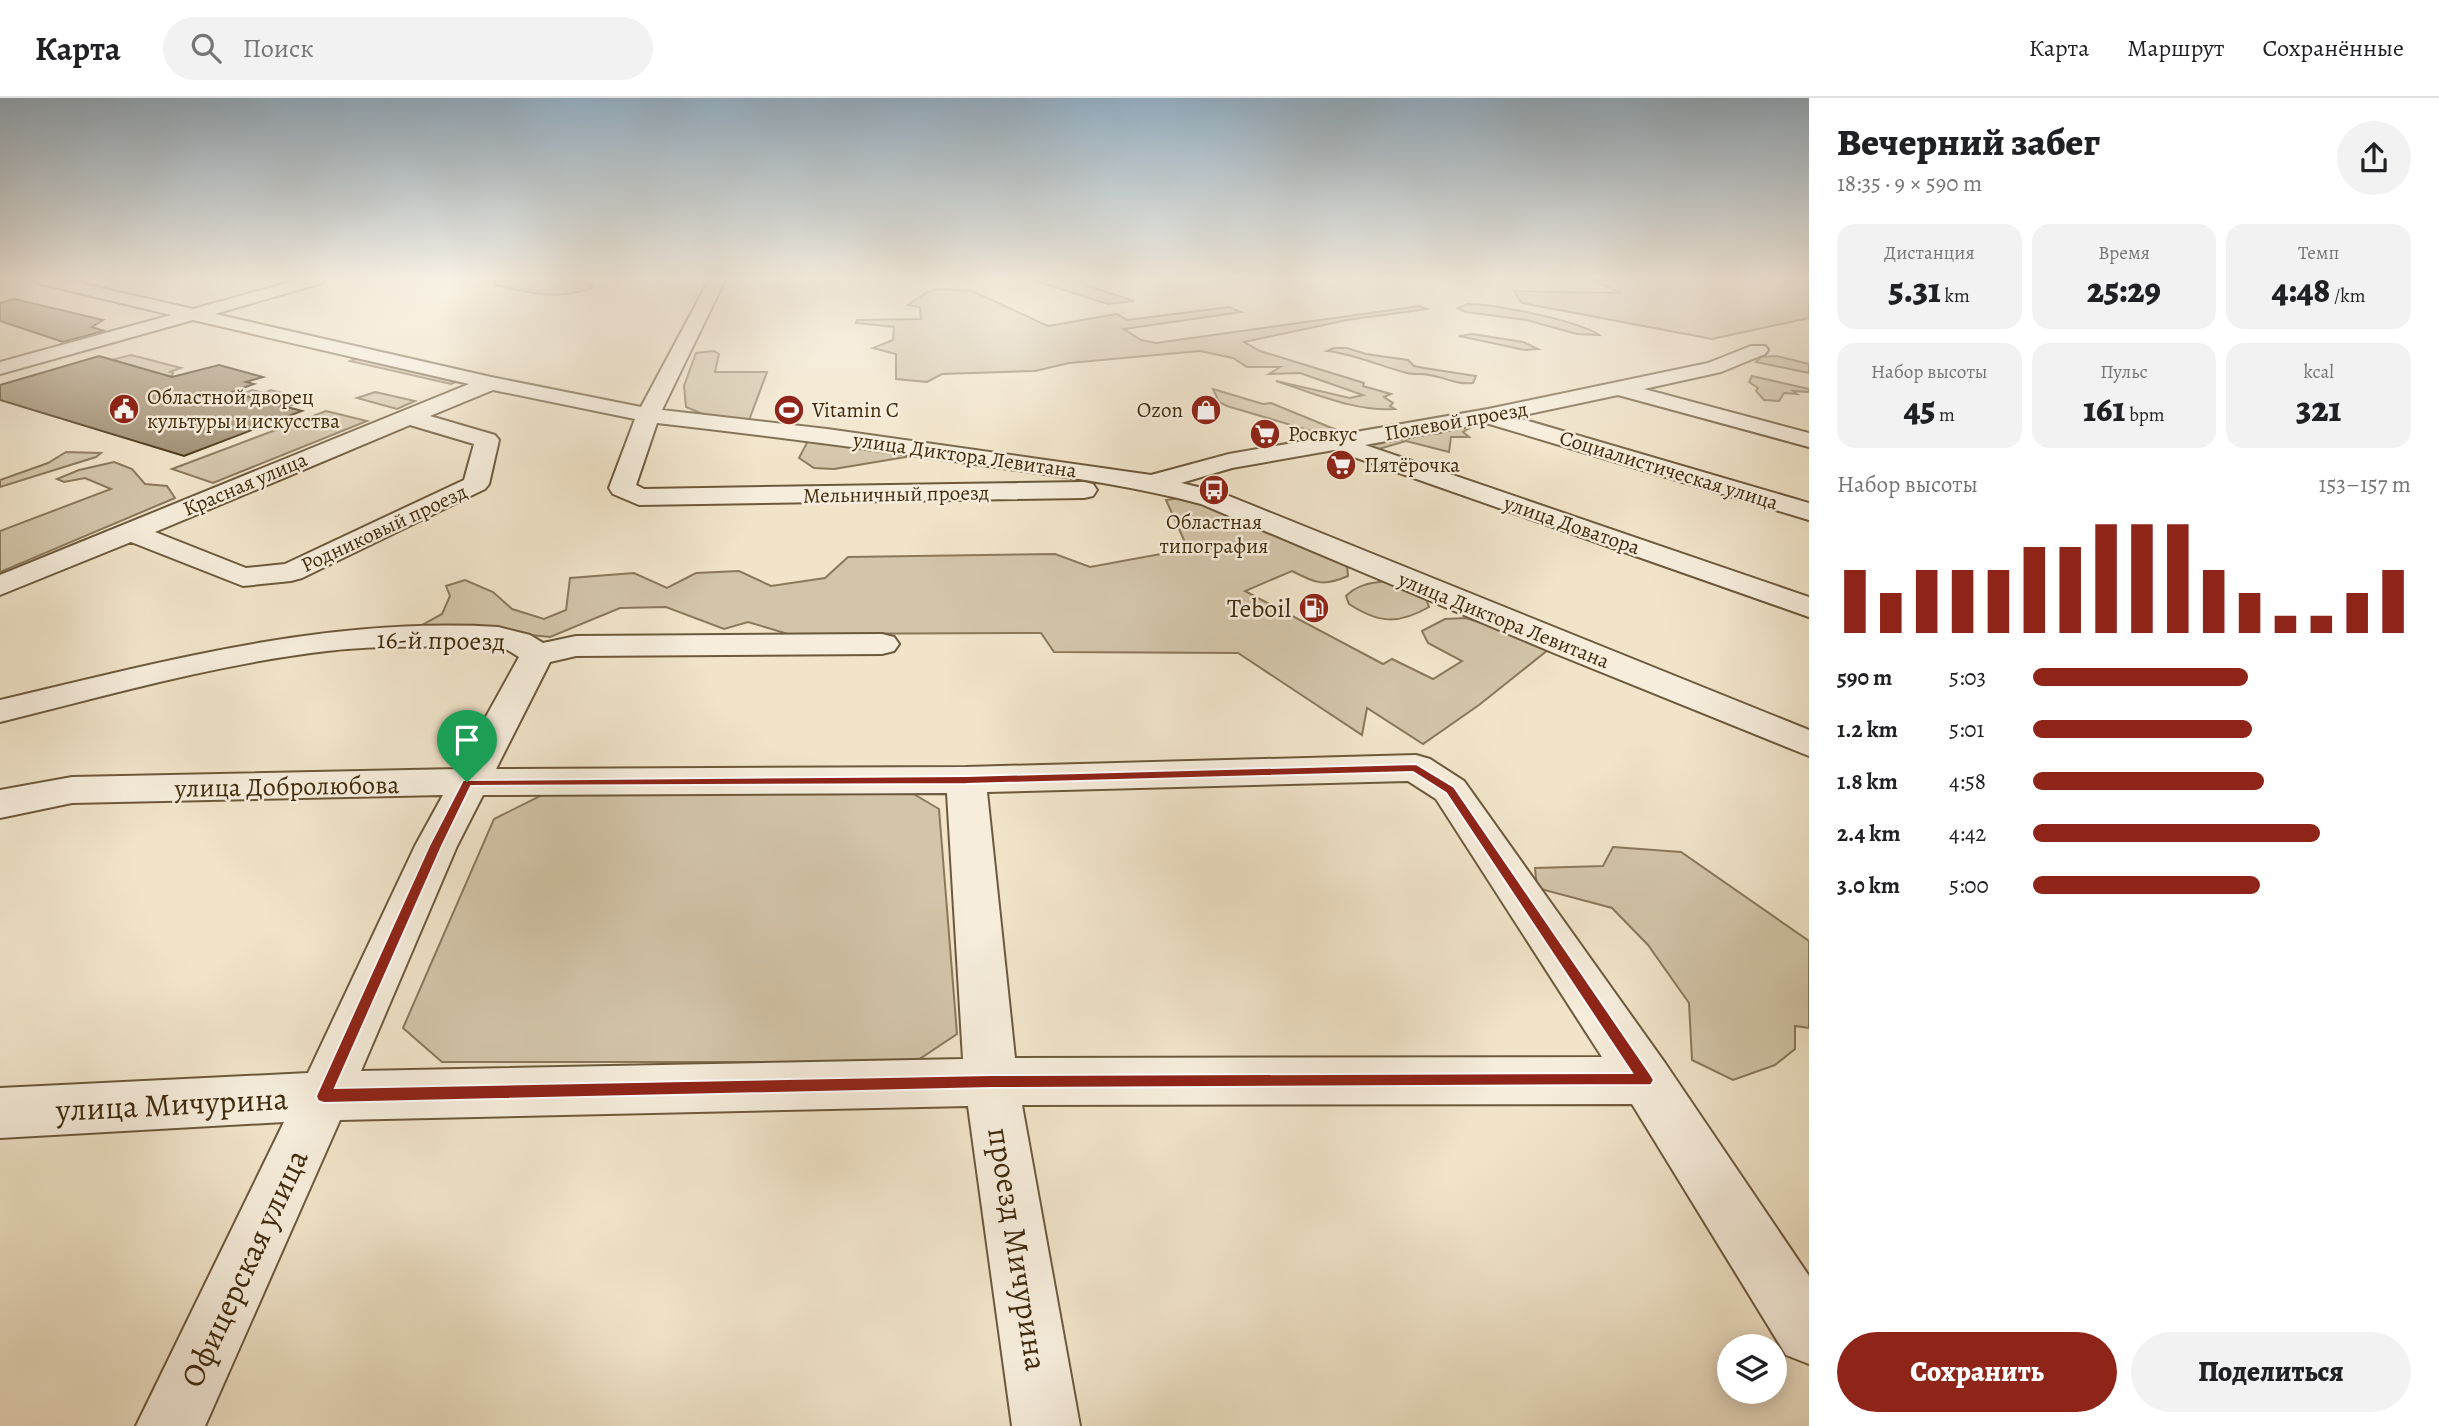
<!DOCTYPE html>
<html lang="ru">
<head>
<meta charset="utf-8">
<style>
	:root { --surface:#fff; --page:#f2f2f2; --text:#202124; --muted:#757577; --line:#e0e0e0; --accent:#8f2418 }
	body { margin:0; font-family:Alegreya,serif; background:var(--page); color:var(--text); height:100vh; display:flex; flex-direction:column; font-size:26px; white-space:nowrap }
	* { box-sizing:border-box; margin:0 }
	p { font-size:23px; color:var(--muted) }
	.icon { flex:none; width:38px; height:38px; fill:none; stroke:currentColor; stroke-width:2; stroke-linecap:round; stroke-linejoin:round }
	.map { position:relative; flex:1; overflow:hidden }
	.details { display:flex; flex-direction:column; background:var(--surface); width:630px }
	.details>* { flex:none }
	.tools { position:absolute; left:1717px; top:1236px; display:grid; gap:14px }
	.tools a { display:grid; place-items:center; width:70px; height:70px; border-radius:50%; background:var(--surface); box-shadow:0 4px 18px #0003; font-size:35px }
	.pin { position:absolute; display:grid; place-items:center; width:60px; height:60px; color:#fff; margin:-72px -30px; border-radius:50% 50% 50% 0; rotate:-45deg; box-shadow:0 0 7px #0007 }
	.pin .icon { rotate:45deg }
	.round { display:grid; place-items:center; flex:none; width:74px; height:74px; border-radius:37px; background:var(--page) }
	.summary { display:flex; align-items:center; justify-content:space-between; height:119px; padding:0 28px }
	h1 { font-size:38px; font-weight:800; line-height:52px }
	.metrics { display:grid; grid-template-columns:repeat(3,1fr); gap:10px; height:119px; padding:7px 28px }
	.metrics div { display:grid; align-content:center; border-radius:18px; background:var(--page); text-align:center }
	.metrics b { font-size:35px; font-weight:800 }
	.metrics small { font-size:19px; font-weight:400 }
	.metrics p { font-size:19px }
	.chart { height:196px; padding:14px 28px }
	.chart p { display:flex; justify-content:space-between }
	.chart svg { width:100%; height:126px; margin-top:7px; stroke:var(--accent); stroke-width:6 }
	.action { display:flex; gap:14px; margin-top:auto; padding:14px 28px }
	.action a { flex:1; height:80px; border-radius:42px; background:var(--accent); color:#fff; font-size:28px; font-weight:800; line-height:80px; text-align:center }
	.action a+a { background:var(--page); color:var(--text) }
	ul { padding:0 28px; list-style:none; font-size:23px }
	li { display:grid; grid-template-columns:112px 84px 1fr; align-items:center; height:52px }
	li i { height:18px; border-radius:9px; background:var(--accent) }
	header { display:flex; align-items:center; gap:42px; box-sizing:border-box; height:98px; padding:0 35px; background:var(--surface); border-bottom:2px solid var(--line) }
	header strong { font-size:33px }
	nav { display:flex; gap:38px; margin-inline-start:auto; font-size:24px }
	.search { width:490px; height:63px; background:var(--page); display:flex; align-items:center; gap:18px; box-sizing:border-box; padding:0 24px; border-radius:38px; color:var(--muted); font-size:26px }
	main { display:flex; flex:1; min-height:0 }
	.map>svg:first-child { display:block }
</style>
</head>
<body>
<header>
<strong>Карта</strong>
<div class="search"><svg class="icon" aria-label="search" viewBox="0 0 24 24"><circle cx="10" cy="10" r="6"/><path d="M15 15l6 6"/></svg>Поиск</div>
<nav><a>Карта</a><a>Маршрут</a><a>Сохранённые</a></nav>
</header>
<main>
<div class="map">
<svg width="1809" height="1328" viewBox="0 0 1809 1328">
	<rect width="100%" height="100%" fill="#f1e4c9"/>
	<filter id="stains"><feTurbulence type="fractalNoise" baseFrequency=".00286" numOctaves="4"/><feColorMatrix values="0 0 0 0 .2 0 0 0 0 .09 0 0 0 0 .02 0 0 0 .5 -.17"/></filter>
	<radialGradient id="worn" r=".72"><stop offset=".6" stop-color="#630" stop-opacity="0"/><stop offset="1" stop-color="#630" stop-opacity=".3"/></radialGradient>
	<g fill="#d3c5a9" stroke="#8a785a" stroke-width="2">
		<path d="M497,182h70l25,4v4c-38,13 -60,5 -98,-3l-1,-4z"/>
		<path d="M1032,182h58l-11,3 55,18 -26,3z"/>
		<path d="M1592,182h217v38l-97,21 -190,-36 -8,-12 108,2z"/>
		<path d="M941,191l31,2 76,35 69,-12 10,6 102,-13 12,5 -117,17 17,11 15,3 264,-37 7,3 -80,11 -103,22 16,9 104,32 -1,3 28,8 -7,3 9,6 -3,3 5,3c-40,3 -81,-16 -119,-28l74,17 13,-3 -63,-22 -31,1 11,-7h-33l-14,-9 -33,-7 -131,12 -34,8 -93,3 -15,8 -31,-3v-25l-23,-6 20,-8 1,-13 -38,-4 1,-3 64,-1 -1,-12 -12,-2 19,-13z"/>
		<path d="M1467,206c27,0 110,16 132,31l-22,-1 -51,-14 -60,-8 -8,-4z"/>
		<path d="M1472,236l51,8 15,7 -13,1 -66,-14z"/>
		<path d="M1334,250h13l19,6 42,6 6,6 10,2 52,8 -3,7c-17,2 -28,-6 -44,-8 -7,-2 -15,0 -22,-2 -28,-7 -52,-19 -80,-22z"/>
		<path d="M714,253l5,3 -4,18h52l-19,51 -38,-6 -24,-10 -2,-21 12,-33z"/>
		<path d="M131,257l50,13 -11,4 3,1 -2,4 -60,-17z"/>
		<path d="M1777,258l32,8v9l-53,-11 5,-5z"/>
		<path d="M358,260l100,23 -7,3 -101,-23z"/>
		<path d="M1752,278l57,13v3l-16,-1 4,3 -13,-1 -5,8 -15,-1 -8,-9 2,-3 -9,-6z"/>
		<path d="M1213,291l50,15 8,-1 73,30 -5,3h-11l-101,-30 -8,-4z"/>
		<path d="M252,292l12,3 7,-3 29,8v4l-14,5 -50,-11z"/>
		<path d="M375,294l40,9 -18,8 -40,-11z"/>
		<path d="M326,313l41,10 -154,62 -41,-14z"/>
		<path d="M1469,326l6,1 -12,7 6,5h-18l-2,15 -43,-11 -34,10 -16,-4 59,-14 22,1z"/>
		<path d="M809,341l121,14 -96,16 -20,-1 -15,-10z"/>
		<path d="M66,354l35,1 -5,4 -96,30v-7l48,-17z"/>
		<path d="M114,364l18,7 13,15 22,2 8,12 -175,74v-41l111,-42 -26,-11 -21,4 -7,-3 22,-9z"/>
		<path d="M1180,400c58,9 115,41 167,68l1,10c-25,11 -33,7 -56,-5l-47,20 138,73 9,-5 41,20 29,-18 -34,-18 -6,-12 23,-12 21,-1 87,28 -74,59 -56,39 -56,-36 -5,27 -124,-82 -184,-1 -13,-19 -253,1 -40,-12 -24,7 -58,-22 -46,1 -70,29 -69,-7 -54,1 -7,-5 22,-12 8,-18 -4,-10 19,-6 28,12 19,17 32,10 22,-9 4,-32 64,-5 33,15 29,-15 43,-2 32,15 54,-8 23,-21 207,-3 35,13 98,-18 -22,-49z"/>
		<path d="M1387,483l38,15 4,11c-31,18 -51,16 -80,-3l-3,-8c12,-12 25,-13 41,-15z"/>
		<path d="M912,695l27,16 18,225 -42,28h-473l-39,-34 91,-209 50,-25z"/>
		<path d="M1613,749l68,5 128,89v87l-14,-2v23l-20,16 -42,15 -41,-20 -3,-57 -41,-58 -36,-37 -75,-20 -2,-20 68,-2z"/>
	</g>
	<g fill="#9d8b6e" stroke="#412b0c" stroke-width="2">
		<path d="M14,201l89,21 -11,7 12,4 -41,11 -63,-21v-18z"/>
		<path d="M99,258l73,21 47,-12 44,12 -17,5 8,2 -22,8 70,19 -118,45 -184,-56v-15z"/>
	</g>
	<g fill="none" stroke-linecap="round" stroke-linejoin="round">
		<g stroke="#6d593b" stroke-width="4">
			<g id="minor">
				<path d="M36,182h29l128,29 105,-29h26l-2,3 -107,31 276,63 150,30 68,-127h16l-63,130 165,19 324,46 78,-21 259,-45 220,-46 43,-17h14l3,4 -3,4 -44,18 -77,17 165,44v14l-191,-52 -103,22 294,86v17l-323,-97 -121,22 444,152v20l-475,-167 -102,18 -51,15 38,9 590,238v26l-255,-103 -353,-149c-75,-20 -150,-29 -226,-40 -106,-15 -212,-29 -318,-41l-21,62 8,4 440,-7 9,2 4,6 -4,6 -9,2 -445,7 -26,-11 -4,-6 26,-69 -142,-29 -63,26 65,19 4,5 -10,44 -4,5 -183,89 -11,3 -48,5 -112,-44 -131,53v-20l469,-191 -276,-64 -193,54v-12l171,-47 -133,-32zM410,327l64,19 -10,36 -179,84 -39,4 -91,-36z"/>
				<path d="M498,529l32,8 13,8 33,-7 306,-2 12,3 5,7 -5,7 -12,3 -306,2 -26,6 -54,107 470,-2 450,-12 14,4 34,22 201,282 144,213v88l-23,-9 -154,-251 -610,1 58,321h-68l-44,-320 -628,14 -135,306h-69l148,-304 -284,16v-50l308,-15 107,-227 28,-51 -371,8 -72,15v-28l72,-13 385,-8 62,-112 -13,-8 -19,-3c-53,1 -107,-1 -160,5 -111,13 -219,44 -327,71v-22c164,-39 327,-83 498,-73zM1408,683l28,18 166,258 -587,1 -28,-266zM947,695l16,266 -602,12 96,-225 26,-51z"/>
			</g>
		</g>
		<use href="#minor" fill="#f6eddc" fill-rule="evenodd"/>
	</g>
	<linearGradient id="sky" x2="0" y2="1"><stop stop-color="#93aec2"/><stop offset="0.49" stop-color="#f9f3e7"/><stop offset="1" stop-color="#f9f3e7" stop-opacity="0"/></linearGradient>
	<rect width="1809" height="368" fill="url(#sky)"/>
	<path fill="#8f2418" stroke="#fff" stroke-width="2" fill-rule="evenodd" d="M1416,666l38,23 197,288 3,5 -3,5 -660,3 -667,15 -6,-2 -2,-5 113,-250 34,-66 503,-4zM1413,674l33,21 186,280 -641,2 -656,13 107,-242 29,-60 495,-2z"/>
	<defs>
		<g id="civic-disc" transform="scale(1.575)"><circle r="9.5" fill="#8f2418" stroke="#f6eddc"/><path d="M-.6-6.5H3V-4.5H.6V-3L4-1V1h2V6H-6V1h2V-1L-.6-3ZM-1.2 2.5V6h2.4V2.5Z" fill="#fff"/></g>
		<g id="stadium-disc" transform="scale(1.575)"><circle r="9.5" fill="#8f2418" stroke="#f6eddc"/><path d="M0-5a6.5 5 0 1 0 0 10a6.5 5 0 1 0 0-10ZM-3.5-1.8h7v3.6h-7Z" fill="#fff"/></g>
		<g id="shop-disc" transform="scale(1.575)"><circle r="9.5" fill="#8f2418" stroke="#f6eddc"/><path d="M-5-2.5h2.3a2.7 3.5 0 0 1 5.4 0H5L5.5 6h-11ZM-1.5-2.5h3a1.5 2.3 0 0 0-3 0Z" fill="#fff"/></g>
		<g id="supermarket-disc" transform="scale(1.575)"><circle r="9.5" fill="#8f2418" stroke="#f6eddc"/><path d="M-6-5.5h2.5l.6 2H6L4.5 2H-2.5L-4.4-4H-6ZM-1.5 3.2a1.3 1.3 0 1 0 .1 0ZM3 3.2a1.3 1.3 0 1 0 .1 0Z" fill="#fff"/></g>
		<g id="bus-disc" transform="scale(1.575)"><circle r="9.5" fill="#8f2418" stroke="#f6eddc"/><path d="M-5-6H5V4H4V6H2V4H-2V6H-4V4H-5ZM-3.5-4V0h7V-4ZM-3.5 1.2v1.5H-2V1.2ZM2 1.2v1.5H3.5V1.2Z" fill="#fff"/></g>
		<g id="fuel-disc" transform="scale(1.575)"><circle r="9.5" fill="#8f2418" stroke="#f6eddc"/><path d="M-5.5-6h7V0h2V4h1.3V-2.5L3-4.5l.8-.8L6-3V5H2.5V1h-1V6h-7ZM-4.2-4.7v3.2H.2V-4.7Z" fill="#fff"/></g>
	</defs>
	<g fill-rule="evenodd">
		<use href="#civic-disc" x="124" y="311"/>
		<use href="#stadium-disc" x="789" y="312"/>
		<use href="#shop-disc" x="1206" y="312"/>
		<use href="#supermarket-disc" x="1265" y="336"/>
		<use href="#supermarket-disc" x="1341" y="367"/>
		<use href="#bus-disc" x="1214" y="392"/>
		<use href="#fuel-disc" x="1314" y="510"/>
	</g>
	<g text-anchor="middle" stroke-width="5" stroke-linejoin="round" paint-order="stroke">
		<g font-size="21" fill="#412b0c" stroke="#f6eddc" text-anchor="start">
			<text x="147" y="306">Областной дворец<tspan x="147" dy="24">культуры и искусства</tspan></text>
			<text x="812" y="319">Vitamin C</text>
			<text x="1183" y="319" text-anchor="end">Ozon</text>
			<text x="1288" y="343">Росвкус</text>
			<text x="1364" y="374">Пятёрочка</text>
			<text x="1214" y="431" text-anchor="middle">Областная<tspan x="1214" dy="24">типография</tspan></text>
		</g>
		<g font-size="21" fill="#412b0c" stroke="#f6eddc">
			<text transform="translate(1456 323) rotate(-10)" y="7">Полевой проезд</text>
			<text transform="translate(965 357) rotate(8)" y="7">улица Диктора Левитана</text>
			<text transform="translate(1669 372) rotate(17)" y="7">Социалистическая улица</text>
			<text transform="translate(245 386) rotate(-23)" y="7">Красная улица</text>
			<text transform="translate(896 396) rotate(-1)" y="7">Мельничный проезд</text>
			<text transform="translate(1572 427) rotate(19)" y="7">улица Доватора</text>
			<text transform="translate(384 430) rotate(-25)" y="7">Родниковый проезд</text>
			<text transform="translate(1504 522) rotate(22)" y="7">улица Диктора Левитана</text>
		</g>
		<g font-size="26" fill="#412b0c" stroke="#f6eddc" text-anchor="end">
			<text x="1291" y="519">Teboil</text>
		</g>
		<g font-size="26" fill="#412b0c" stroke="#f6eddc">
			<text transform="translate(441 542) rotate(1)" y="9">16-й проезд</text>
			<text transform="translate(287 688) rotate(-1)" y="9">улица Добролюбова</text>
		</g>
		<g font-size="32" fill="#412b0c" stroke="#f6eddc">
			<text transform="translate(172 1006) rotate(-3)" y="11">улица Мичурина</text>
			<text transform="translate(1018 1151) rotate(81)" y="11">проезд Мичурина</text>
			<text transform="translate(244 1170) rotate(-65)" y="11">Офицерская улица</text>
		</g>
	</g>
	<rect width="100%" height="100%" filter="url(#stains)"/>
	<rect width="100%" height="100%" fill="url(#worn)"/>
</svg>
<div class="tools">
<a><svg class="icon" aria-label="layers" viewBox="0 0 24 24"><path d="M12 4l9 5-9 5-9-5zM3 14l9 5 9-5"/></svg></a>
</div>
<div class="pin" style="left:467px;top:684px;background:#1e9e55"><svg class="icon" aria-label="arrive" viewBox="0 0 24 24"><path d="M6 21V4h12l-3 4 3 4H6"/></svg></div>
</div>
<section class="details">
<div class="summary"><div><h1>Вечерний забег</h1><p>18:35 · 9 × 590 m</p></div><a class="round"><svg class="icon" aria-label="share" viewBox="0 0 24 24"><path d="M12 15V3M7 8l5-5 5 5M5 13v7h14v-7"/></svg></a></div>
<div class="metrics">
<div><p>Дистанция</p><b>5.31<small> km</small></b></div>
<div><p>Время</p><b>25:29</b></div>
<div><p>Темп</p><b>4:48<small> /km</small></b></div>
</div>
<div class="metrics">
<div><p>Набор высоты</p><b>45<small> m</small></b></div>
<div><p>Пульс</p><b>161<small> bpm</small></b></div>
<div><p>kcal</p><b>321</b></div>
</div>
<div class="chart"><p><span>Набор высоты</span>153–157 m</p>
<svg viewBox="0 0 160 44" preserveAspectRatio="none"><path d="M5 44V22M15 44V30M25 44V22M35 44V22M45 44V22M55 44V14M65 44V14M75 44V6M85 44V6M95 44V6M105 44V22M115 44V30M125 44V38M135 44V38M145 44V30M155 44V22"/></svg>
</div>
<ul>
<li><b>590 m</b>5:03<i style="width:57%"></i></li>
<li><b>1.2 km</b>5:01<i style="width:58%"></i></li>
<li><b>1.8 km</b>4:58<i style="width:61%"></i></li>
<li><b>2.4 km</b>4:42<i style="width:76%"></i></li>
<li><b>3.0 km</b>5:00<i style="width:60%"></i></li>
</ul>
<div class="action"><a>Сохранить</a><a>Поделиться</a></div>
</section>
</main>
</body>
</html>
